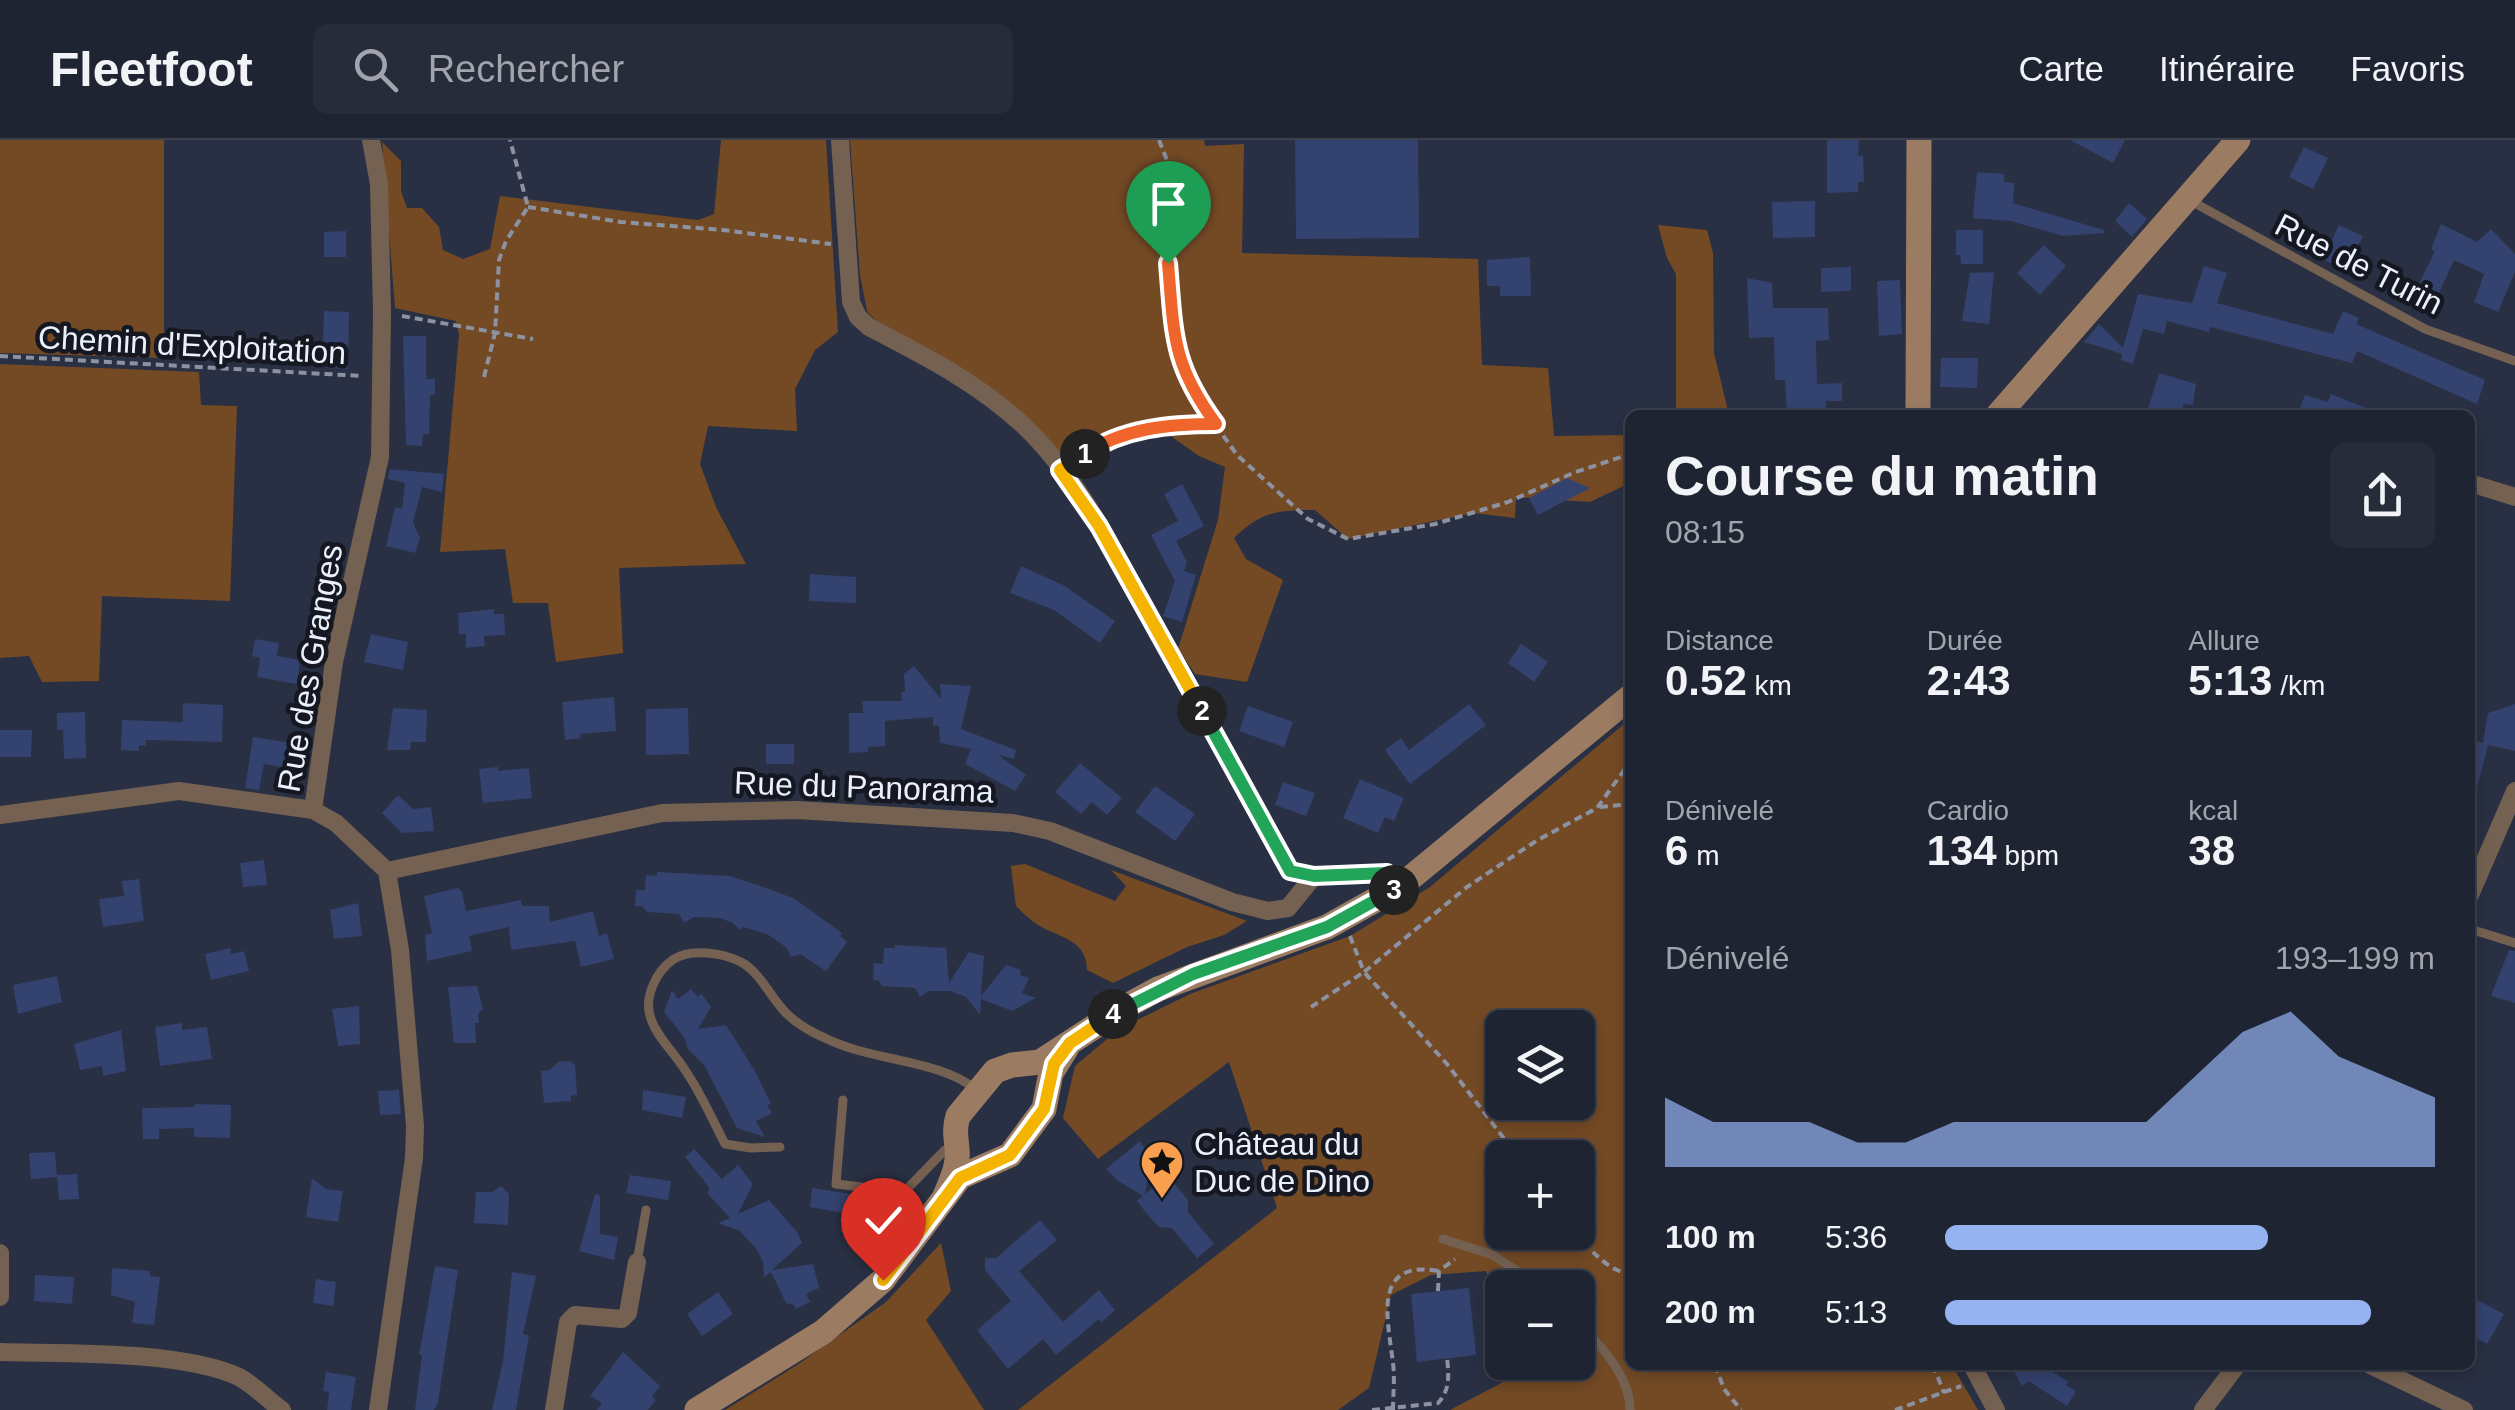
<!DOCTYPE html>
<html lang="fr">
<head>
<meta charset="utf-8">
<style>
	:root { --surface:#1f2432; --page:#272c3a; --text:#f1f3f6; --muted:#a1a4ac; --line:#3c414d; --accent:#95b2f1 }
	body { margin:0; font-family:Arial,sans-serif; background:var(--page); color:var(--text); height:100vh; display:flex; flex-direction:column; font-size:38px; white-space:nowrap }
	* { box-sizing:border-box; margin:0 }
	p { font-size:32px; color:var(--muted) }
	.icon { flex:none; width:55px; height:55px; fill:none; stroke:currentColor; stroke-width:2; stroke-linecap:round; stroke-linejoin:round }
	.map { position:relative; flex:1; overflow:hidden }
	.side { position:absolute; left:1625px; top:270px; width:850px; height:960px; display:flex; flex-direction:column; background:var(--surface); border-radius:15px; box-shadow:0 5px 15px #0003,0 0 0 2px var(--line) }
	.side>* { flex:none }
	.controls { position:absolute; left:1485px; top:870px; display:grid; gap:20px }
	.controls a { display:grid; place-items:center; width:110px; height:110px; border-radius:15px; background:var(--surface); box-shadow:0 5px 15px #0003,0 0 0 2px var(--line); font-size:50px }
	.pin { position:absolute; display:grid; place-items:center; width:85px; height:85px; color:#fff; margin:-102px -42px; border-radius:50% 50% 50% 0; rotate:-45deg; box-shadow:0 0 10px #0007 }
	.pin .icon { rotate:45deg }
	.km { position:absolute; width:50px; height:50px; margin:-25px; border-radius:50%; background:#222; color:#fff; font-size:28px; line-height:50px; text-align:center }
	.round { display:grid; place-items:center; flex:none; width:105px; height:105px; border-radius:15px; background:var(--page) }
	.headline { display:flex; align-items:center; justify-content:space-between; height:170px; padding:0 40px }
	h1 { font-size:55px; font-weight:800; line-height:75px }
	.metrics { display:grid; grid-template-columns:repeat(3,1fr); gap:15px; height:170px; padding:10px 40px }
	.metrics div { display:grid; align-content:center }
	.metrics b { font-size:42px; font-weight:800 }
	.metrics small { font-size:28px; font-weight:400 }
	.metrics p { font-size:28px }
	.chart { height:280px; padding:20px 40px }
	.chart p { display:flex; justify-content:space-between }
	.chart svg { width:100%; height:180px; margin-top:10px; fill:var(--accent); opacity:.7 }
	ul { padding:0 40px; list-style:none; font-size:32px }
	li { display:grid; grid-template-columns:160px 120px 1fr; align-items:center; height:75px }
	li i { height:25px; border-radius:12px; background:var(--accent) }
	header { display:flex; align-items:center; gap:60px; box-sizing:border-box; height:140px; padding:0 50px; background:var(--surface); border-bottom:2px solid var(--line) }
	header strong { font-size:48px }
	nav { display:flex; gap:55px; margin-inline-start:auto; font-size:35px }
	.search { width:700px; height:90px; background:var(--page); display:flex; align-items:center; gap:25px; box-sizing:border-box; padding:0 35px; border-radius:15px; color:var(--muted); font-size:38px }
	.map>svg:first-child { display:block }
</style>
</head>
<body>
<header>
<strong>Fleetfoot</strong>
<div class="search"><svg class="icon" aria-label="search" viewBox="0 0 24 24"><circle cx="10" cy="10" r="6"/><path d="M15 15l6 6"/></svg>Rechercher</div>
<nav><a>Carte</a><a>Itinéraire</a><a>Favoris</a></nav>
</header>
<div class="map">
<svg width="2515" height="1270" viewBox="0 0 2515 1270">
	<rect width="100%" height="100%" fill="#293043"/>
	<g fill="#744a25" fill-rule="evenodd">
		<path d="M0,0h164v218l-164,-5z"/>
		<path d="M721,0h105l12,192 -23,18 -20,39 2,42 -89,-5 -8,38 16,43 30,57 -127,4 4,85 -67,9 -8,-59h-35l-8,-54 -65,3 19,-217 -3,-14 -61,-13 -13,-166 19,19v30l6,17h15l17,19 4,23 20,9 27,-10 10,-53 198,24 16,-6z"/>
		<path d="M850,0h354l1,6 39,-2 -2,109 236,6 4,106 66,3 6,68 76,-1v48l-40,19 -74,-5 -1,21 -42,-5 -125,26 -33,-29c-37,0 -53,1 -81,28l12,21 37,21 -36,102 -52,-8 -17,-25 40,-129 7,-53 -26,-11 -41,-29 -8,-1 -43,14 -47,30 -39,-56 -139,-86 -15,-17 -7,-36z"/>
		<path d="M1658,85l49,5 6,23 1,100 15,62h-53v-141l-9,-16z"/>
		<path d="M0,224l199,8 2,33 36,1 -7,195 -128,-5 -3,85 -57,1 -13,-26 -29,2z"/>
		<path d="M1630,579v646h322l26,45h-528l72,-38 -3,-9 59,-1v-74h-76v28l-16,-45 -55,4 -40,20 -22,93 -31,22h-320l259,-202 -48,-146 -131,97 -35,-41 12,-52 44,-37 71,-35 160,-58 80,-49zM1502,888h76v74h-76zM1502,1018h76v74h-76z"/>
		<path d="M1025,724l90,37 11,-15 -15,-16 136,51 -23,14 -37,12 -74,36 -26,-13c0,-32 -30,-32 -52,-47 -7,-5 -13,-11 -19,-17l-5,-40z"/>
		<path d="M941,1103l10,48 -25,29 58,90h-259l72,-45 89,-63z"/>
	</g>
	<g fill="#33426f">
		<path d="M1295,0h123l1,98 -123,1z"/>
		<path d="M1827,0h32l-1,16 5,-1 1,27h-6v10l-31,1z"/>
		<path d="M2070,0h55l-12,23z"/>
		<path d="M2304,7l24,11 -15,31 -24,-12z"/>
		<path d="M1977,32l27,2v8l10,1 -1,20 91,27v3l-41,3 -52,-15 -38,-3z"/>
		<path d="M1815,61v36l-42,1 -1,-36z"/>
		<path d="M2129,63l18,16 -15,18 -17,-16z"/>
		<path d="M2441,84l36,18 14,-13 24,25v18l-17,40 -24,-10 10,-28 -30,-14 -21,46 -20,-10 22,-45 -4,-2z"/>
		<path d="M2339,85l24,11 -18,35 -22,-12z"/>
		<path d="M1956,90h27v34h-22l-1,-9h-4z"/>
		<path d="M346,91v26h-22v-25z"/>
		<path d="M2044,105l22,21 -26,29 -23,-22z"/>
		<path d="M1530,117l1,39h-31v-10h-13v-26z"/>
		<path d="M2204,126l23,7 -10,30 116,31 10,-23 16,7 -3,6 129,56 -8,24 -120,-53 -5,12 -142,-36 -1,5 -42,-11 -3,13 -21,-5 -10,35 -12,-4 1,-6 -38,-12 15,-18 24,24 15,-54 54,9z"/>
		<path d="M1851,127v24l-30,1v-24z"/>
		<path d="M1994,132l-5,52 -27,-3 8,-48z"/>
		<path d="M1747,138l25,5 1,25h55l1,32 -13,1 1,43 25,-1v18h-16l1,14h-40l-2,-35h-10l-1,-43 -25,1z"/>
		<path d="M1900,140l2,54 -23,2 -2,-55z"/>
		<path d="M324,171l25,1 -1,57 -22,-1 2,-26h-5z"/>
		<path d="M403,196h23v43h9v16h-5l-1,39h-6l-1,12 -16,-1z"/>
		<path d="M1941,218h37l-1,30 -37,-1z"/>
		<path d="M2159,233l37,11 -3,21 -9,-1 -4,11h-34z"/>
		<path d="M2331,254l50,20v1h-84l8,-20 23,7z"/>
		<path d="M390,329l54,5 -2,18 -20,-5 -9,35 7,16 -5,15 -29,-7 9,-39 7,2 3,-26 -17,-4z"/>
		<path d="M1567,338l23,10 -52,27 -9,-17z"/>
		<path d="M1182,344l22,42 -28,15 11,21 -3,9 12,4 -14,47 -19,-6 12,-35 -24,-46 27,-14 -14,-27z"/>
		<path d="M1021,426l42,19 52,36 -15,22 -46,-33 -44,-17z"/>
		<path d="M810,434l46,3v26l-47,-2z"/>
		<path d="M494,469v5h10l1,21 -21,1 1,10 -19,2v-14h-7l-1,-21z"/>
		<path d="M371,494l37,8 -5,28 -39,-8z"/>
		<path d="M255,499l24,4 -2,13 23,4 -3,24 -40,-7 3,-19 -8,-2z"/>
		<path d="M1521,504l27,18 -14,20 -26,-19z"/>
		<path d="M914,526l27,33 -1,-15 31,2 -10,43 55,21 -2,9 -16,-4 28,20 -11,16 -50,-27 6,-15 -31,-6 -1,-17h-6v-9l-48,4v25l-17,1v5l-19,1v-40h14l-1,-12h40l-1,-9h4l-1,-18z"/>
		<path d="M614,557l2,34 -36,3 1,4 -16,2 -3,-38z"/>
		<path d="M183,563l40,2 -1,37 -76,-2v5l-7,1v5l-18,-1 1,-30 61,2z"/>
		<path d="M1469,564l17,21 -76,59 -25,-34 16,-12 8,12z"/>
		<path d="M2515,564v47l-27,-6 -12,47 -6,-1v-51l13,3 5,-30z"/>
		<path d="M1248,566l45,16 -9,25 -45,-16z"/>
		<path d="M393,568l34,2 -1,32h-15l-1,8h-23z"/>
		<path d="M688,568l1,46 -43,1v-46z"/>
		<path d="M85,572l1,46 -22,1 -1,-29h-6v-17z"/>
		<path d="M0,590h32l-1,27h-31z"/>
		<path d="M253,597l45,7 -4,25 -30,-5 -5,26 -14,-2z"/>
		<rect x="766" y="604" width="28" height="20"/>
		<path d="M1080,623l42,35 -15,17 -15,-13 -11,12 -26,-22z"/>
		<path d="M498,627v4l31,-3 3,30 -49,5 -4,-34z"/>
		<path d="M1360,639l44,19 -10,23 -9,-4 -7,16 -35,-15z"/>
		<path d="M1283,642l32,11 -9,23 -31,-11z"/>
		<path d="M1155,646l40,28 -20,27 -40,-29z"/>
		<path d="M398,655l15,14 18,-2 3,24 -32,2 -20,-20z"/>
		<path d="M264,720l3,25 -24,2 -3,-24z"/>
		<path d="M657,732l73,4 39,13 26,10 47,34 -2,3 7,6 -21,29 -26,-17 -9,3 -5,-10 -19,-13 -24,-7 -4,3 -6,-7 -13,-5 -26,-1 -10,6 -5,-9 -32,-2 -5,-6h-7l1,-16h9l1,-15 11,1z"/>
		<path d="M139,739l5,42 -41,6 -4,-28 25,-3 -2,-15z"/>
		<path d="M458,748l4,4 4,19 55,-11 1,6h27l1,16 43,-11 6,25 8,-3 7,26 -33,8 -6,-26 -64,9 -2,-23 -40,9 3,15 -45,10 -2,-26 7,-2 -8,-37z"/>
		<path d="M358,763l4,33 -28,3 -4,-29z"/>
		<path d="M895,805l51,3 3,35 20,-31 15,4 -3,40 25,-31 15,5 -1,5 9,3 -7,15 14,5 -24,13 -31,-12 -1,16 -14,-18 -16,-6h-22l-8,6 -5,-9 -33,-2 -4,-6h-5l1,-17 9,1 1,-16h11z"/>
		<path d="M230,808l1,6 13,-3 5,20 -38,9 -6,-26z"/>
		<path d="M2509,810l6,1v52l-24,-7z"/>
		<path d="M57,836l5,26 -44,12 -5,-29z"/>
		<path d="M477,846l6,23 -5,5 1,9h-4l1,20h-22l-6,-56z"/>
		<path d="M691,849l7,8 3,-4 10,14 -13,22 28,-4 29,46 16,33 -4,1 5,8 -16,8 9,16 -28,-9 -33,-63 -16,-16 -4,-12 -20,-25 8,-22 6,9z"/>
		<path d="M359,866l1,38 -22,2 -6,-37z"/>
		<path d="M182,883v7l25,-3 5,32 -52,7 -5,-39z"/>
		<path d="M121,890l5,41 -23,5 -1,-10 -22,4 -6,-26z"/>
		<path d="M570,921l5,4 2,30 -6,1v5l-27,2 -3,-32 9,-1 8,-8z"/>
		<path d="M399,950l2,24 -21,1 -2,-24z"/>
		<path d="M643,950l43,7 -4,21 -40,-8z"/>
		<path d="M195,964l36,1 -1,33 -36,-1v-9l-35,1v10h-16l-1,-31 53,-1z"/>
		<path d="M1140,1001l11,18 -6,35 23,-18 20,24v12l26,32 -17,14 -25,-30 -13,-1 -12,-13 -10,-13 6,-5 -26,-16 -11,-11z"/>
		<path d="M694,1009l28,30 16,-14 15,19 -15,30 31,-14 28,32 5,11 -30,27 41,-6 6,24 -13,6 4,8 -14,7 -2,-4 -8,-2 -15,-31 -7,5 -1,-15 -6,-12 -17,-19 -22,-8 12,-5 -22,-24 1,-7 -24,-30z"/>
		<path d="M55,1012l2,25 -26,2 -2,-26z"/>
		<path d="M77,1034l2,25 -20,1 -2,-25z"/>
		<path d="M630,1035l41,6 -3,19 -42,-7z"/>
		<path d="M312,1038l14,11 17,2 -5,31 -32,-5z"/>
		<path d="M501,1046l8,8 -1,31 -34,-2 2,-31h16z"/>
		<path d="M812,1048l57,9 -1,7 24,24 -28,25 -23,-22 2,-18 -33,-6z"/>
		<path d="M595,1054l5,1v39l18,3 -4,23 -35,-9z"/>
		<path d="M1040,1080l17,20 -38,31 44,51 36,-32 16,20 -13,12 -3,-3 -43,36 -13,-16 -35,30 -31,-39 34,-29 -26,-31v-12h11z"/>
		<path d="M435,1126l23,4 -20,132 -4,8h-19l7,-55h-3z"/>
		<path d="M112,1128l38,3v5l10,1 -6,48 -22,-2 3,-21 -24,-7z"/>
		<path d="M512,1132l24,4 -13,58 6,1 -13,75h-24l11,-49z"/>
		<path d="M35,1135l39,2 -2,27 -38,-3z"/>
		<path d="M316,1139l20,3 -3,24 -20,-3z"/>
		<path d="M1469,1148l7,67 -59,7 -6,-68z"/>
		<path d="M718,1152l15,22 -31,22 -15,-22z"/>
		<path d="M2470,1156l34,18 -17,30 -17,-9z"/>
		<path d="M623,1212l37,34 -8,10 4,4 -8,10h-51l5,-7 -12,-7z"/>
		<path d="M2005,1225h49l-6,4 21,13 -3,3 10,6 -9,15 -38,-25 -7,5 -8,-15z"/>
		<path d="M326,1232l30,5 -5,33h-24l2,-18 -6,-1z"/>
	</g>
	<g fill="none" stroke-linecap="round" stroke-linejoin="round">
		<g stroke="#8c92a2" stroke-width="4" stroke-dasharray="8 5" stroke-linecap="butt">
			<path d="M1159,0l11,28 6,38 -8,57 8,87 17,43 44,62 71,64 40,20 87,-15 73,-22 65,-29 57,-19"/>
			<path d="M528,67l93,15 102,8 108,14"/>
			<path d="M402,176l131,23"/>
			<path d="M0,216l362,20"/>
			<path d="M484,237l11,-44 4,-73 7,-19 22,-34 -18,-67"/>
			<path d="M1077,319c45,-30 84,-34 138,-35"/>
			<path d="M1600,667l30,-3"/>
			<path d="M1350,796l14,36 103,-85 69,-46 61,-33 33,-46"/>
			<path d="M1311,867l53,-35 83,92 72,94"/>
			<path d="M1576,1092c13,17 32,39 54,42"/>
			<path d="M1438,1151l1,-20 16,-12"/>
			<path d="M1715,1225l9,24 17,21"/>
			<path d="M1933,1225l11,28"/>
			<path d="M1372,1270l66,-7c12,-13 11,-27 9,-45"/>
			<path d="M1393,1270c0,-16 2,-31 0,-47 -5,-43 -22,-104 46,-92"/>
			<path d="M1895,1270l66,-24"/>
		</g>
		<g stroke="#756151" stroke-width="9">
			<path d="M2191,61l234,128 90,32"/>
			<path d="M2470,789l45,14"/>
			<path d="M843,960l-7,84 68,8 41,-42 6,-2"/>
			<path d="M780,1007l-29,1 -26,-4c-13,-25 -24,-51 -40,-74 -10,-16 -28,-33 -34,-51 -8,-21 5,-48 23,-60 17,-11 49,-6 67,3 20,11 29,35 45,51 11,11 25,19 39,25 45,23 116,22 150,51"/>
			<path d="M1443,1099l50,16 50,33"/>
			<path d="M637,1122l9,-52"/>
			<path d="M1578,1182c23,25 52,53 52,88"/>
		</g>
		<g stroke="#756151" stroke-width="18">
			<path d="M371,0l8,44 3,128 -2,145 -46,205 -21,148 23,13 51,48 13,79 15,176 -1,32 -36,252"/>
			<path d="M840,0l11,162 7,15 11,10c54,28 109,56 154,98 57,54 93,130 130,198 46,82 91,165 137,248l24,5 73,-3 15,12"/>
			<path d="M2470,343l45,14"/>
			<path d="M0,675l179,-24 134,19"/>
			<path d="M387,731l275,-58 135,-3 216,13 37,8 182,71 36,9 20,-3 26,-32"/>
			<path d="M2470,755l45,-104"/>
			<path d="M0,1113v44"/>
			<path d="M0,1212c65,2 180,-2 239,25 15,8 29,23 43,33"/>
			<path d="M1972,1225l24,45"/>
			<path d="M2370,1225l94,45"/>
			<path d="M554,1270l14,-88 7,-7 47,4 6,-6 9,-51"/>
			<path d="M2203,1270l34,-45"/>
		</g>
		<g stroke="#9b7b62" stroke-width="25">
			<path d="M1918,275l1,-275"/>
			<path d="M1998,275l240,-275"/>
			<path d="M945,1056c6,-15 14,-30 12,-47 -1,-13 -3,-20 1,-33l37,-45 17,-6 28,-3 83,-54 35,-19 169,-62 75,-42 228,-188"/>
			<path d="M697,1270l126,-78 60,-52 77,-103 50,-22 34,-46 7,-36 15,-24"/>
		</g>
	</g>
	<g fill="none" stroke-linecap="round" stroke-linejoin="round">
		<g stroke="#fff" stroke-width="20">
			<path id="split-1" d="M1085,314c38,-26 85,-30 131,-30 -44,-60 -42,-89 -48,-161"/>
		</g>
		<g stroke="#fff" stroke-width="20">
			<path id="split-2" d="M1085,314l-25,16 39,56 103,185"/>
		</g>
		<g stroke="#fff" stroke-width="20">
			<path id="split-3" d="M1202,571l88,160 24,5 73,-3 15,12 -8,5"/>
		</g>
		<g stroke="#fff" stroke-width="20">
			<path id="split-4" d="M1113,874l80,-40 134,-47 67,-37"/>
		</g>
		<g stroke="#fff" stroke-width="20">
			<path id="split-5" d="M883,1140l77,-102 50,-23 34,-46 10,-45 16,-21 43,-29"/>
		</g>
		<use href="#split-1" stroke="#f0652b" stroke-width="12"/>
		<use href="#split-2" stroke="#f5b400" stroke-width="12"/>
		<use href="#split-3" stroke="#22a559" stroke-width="12"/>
		<use href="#split-4" stroke="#22a559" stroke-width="12"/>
		<use href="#split-5" stroke="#f5b400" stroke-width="12"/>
	</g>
	<defs>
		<g id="sight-pin" transform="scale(2.25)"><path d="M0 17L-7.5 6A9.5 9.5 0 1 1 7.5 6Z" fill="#fa9f4e" stroke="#151821"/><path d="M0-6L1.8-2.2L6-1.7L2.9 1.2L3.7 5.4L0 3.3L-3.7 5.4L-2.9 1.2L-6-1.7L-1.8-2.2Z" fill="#111"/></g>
	</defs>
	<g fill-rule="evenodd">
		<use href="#sight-pin" x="1162" y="1022"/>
	</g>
	<g text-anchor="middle" stroke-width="9" stroke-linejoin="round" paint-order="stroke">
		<g font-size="32" fill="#ebf0fd" stroke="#151821">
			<text transform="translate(2359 124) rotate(27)" y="11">Rue de Turin</text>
			<text transform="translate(192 205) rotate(3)" y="11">Chemin d'Exploitation</text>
			<text transform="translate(310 528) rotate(-80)" y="11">Rue des Granges</text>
			<text transform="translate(864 647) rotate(2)" y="11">Rue du Panorama</text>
		</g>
		<g font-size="32" fill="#ebf0fd" stroke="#151821" text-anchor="start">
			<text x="1194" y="1015">Château du<tspan x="1194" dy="37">Duc de Dino</tspan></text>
		</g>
	</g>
</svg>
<div class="controls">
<a><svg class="icon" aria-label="layers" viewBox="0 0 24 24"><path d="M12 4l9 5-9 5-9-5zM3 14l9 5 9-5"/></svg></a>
<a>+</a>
<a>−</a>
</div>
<div class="pin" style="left:1168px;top:123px;background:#1e9e55"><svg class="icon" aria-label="arrive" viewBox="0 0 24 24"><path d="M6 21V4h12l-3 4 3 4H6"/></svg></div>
<div class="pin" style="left:883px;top:1140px;background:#d93025"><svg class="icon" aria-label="check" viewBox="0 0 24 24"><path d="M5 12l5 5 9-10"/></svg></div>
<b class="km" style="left:1085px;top:314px">1</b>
<b class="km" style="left:1202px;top:571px">2</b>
<b class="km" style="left:1394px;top:750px">3</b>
<b class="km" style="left:1113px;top:874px">4</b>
<section class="side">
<div class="headline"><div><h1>Course du matin</h1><p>08:15</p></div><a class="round"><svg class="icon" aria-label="share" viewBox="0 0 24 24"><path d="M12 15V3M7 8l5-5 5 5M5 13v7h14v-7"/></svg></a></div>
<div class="metrics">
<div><p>Distance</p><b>0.52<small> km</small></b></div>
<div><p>Durée</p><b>2:43</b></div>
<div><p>Allure</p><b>5:13<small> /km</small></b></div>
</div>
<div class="metrics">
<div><p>Dénivelé</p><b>6<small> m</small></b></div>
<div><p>Cardio</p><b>134<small> bpm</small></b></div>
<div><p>kcal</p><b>38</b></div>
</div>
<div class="chart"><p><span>Dénivelé</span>193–199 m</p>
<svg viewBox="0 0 160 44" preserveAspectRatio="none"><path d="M0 44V27L10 33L20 33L30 33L40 38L50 38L60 33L70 33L80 33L90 33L100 33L110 22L120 11L130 6L140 17L150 22L160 27V44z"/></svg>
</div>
<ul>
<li><b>100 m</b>5:36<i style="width:66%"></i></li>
<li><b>200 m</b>5:13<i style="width:87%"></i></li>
</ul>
</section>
</div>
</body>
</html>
